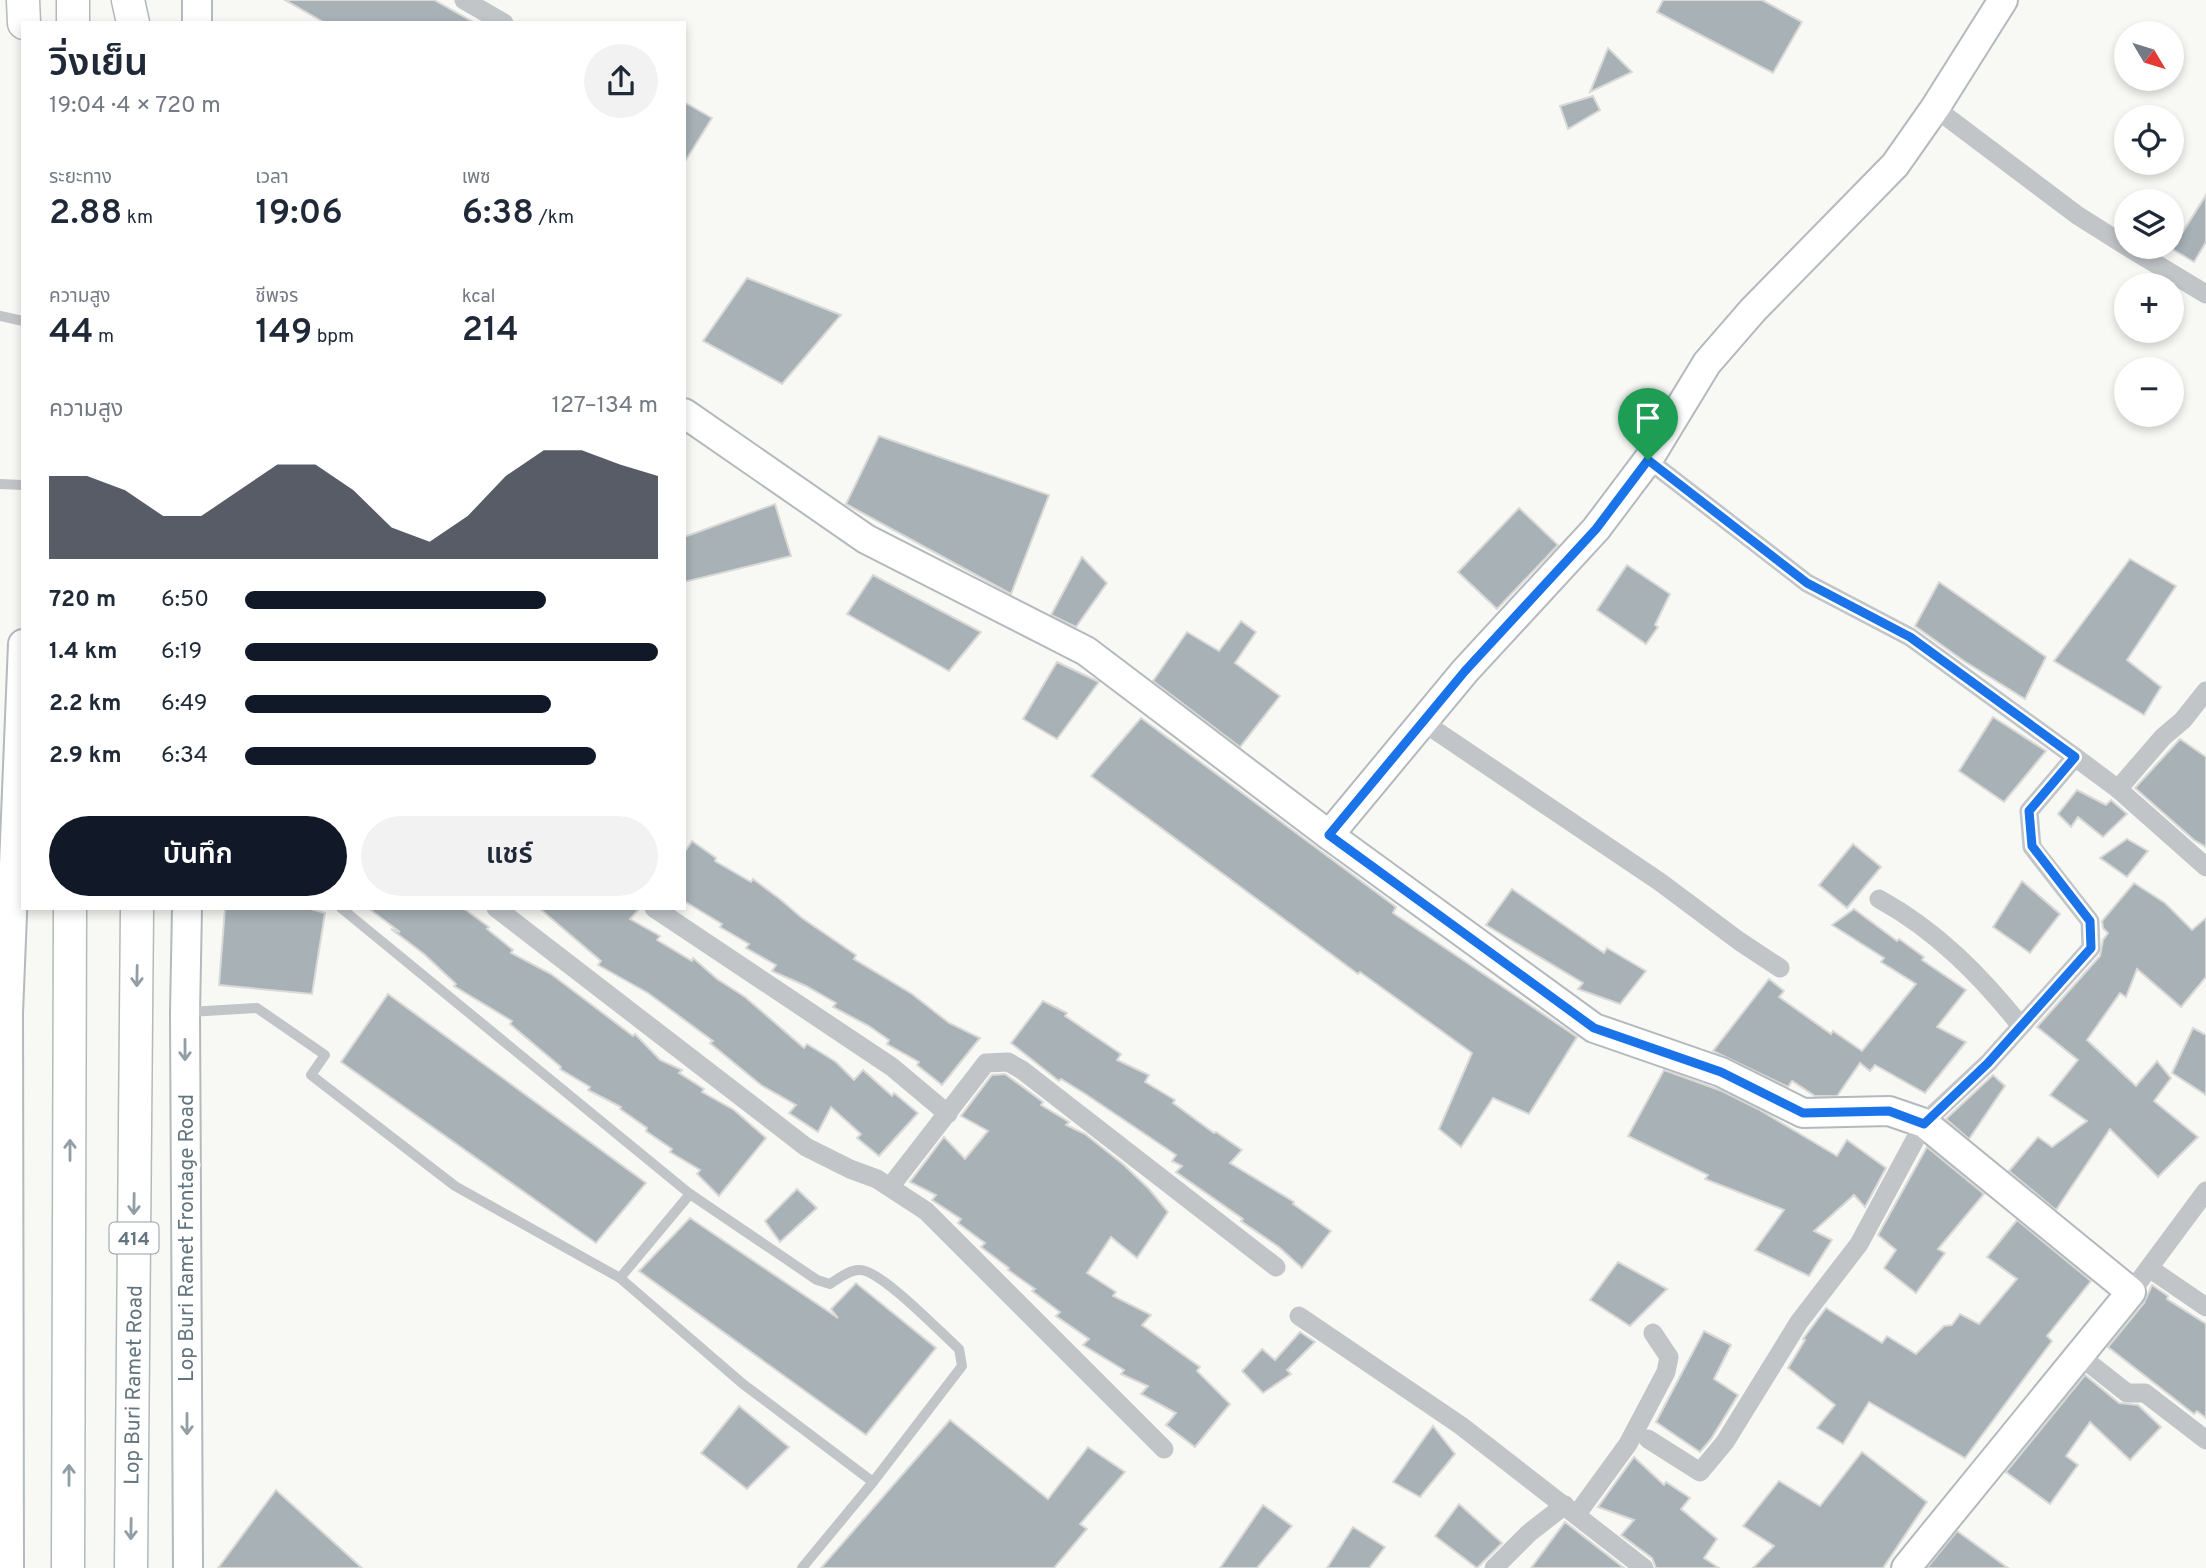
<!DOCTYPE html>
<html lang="th">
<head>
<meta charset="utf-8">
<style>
	:root { --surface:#fff; --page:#f2f2f3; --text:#1f2937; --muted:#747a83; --accent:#111827 }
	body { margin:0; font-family:Overpass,"Noto Sans Thai",sans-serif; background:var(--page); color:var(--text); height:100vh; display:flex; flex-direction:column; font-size:26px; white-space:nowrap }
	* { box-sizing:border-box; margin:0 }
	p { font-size:23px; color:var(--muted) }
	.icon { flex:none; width:38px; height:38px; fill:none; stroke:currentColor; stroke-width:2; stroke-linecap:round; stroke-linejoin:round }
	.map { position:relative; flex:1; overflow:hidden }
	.sheet { position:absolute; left:21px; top:21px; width:665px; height:889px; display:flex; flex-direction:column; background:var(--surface); border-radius:0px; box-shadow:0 4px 10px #0003 }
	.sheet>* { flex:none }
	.needle { width:46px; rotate:128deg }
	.fabs { position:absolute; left:2114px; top:21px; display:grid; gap:14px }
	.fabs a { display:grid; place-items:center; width:70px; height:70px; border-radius:50%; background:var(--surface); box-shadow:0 4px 10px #0003; font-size:35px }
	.pin { position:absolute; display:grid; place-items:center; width:60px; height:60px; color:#fff; margin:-72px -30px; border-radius:50% 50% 50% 0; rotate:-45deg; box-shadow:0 0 7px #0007 }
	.pin .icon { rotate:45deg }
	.round { display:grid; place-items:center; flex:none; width:74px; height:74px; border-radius:37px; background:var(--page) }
	.overview { display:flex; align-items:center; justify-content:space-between; height:119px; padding:0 28px }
	h1 { font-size:38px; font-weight:600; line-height:52px }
	.metrics { display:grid; grid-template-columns:repeat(3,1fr); gap:10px; height:119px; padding:7px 28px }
	.metrics div { display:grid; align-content:center }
	.metrics b { font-size:35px; font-weight:600 }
	.metrics small { font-size:19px; font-weight:400 }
	.metrics p { font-size:19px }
	.chart { height:196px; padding:14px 28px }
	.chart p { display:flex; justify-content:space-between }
	.chart svg { width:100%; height:126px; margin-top:7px; fill:var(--accent); opacity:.7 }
	.action { display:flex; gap:14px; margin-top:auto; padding:14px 28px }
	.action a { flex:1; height:80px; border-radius:42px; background:var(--accent); color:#fff; font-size:28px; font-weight:600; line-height:80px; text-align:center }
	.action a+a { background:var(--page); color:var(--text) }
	ul { padding:0 28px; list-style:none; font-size:23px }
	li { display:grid; grid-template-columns:112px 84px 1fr; align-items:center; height:52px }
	li i { height:18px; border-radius:9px; background:var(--accent) }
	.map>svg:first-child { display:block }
</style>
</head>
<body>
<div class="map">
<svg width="2206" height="1568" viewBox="0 0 2206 1568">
	<rect width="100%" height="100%" fill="#f8f8f5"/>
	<g fill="#a7b1b6" stroke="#d9d9d7" stroke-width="2">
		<path d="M285,0h149l41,23h-150z"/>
		<path d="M1663,0h99l40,22 -29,51 -116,-61z"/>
		<path d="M1608,48l24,24 -42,20z"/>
		<path d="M1593,96l7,14 -32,19 -8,-23z"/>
		<path d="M684,102l28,16 -28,45z"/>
		<path d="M2206,195v47l-12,20 -22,-13z"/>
		<path d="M747,278l94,37 -59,69 -79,-43z"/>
		<path d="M879,436l170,59 -38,99 -165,-90z"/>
		<path d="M775,504l16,52 -107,26v-45z"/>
		<path d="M1519,508l39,37 -61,64 -39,-37z"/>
		<path d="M1082,557l25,26 -31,44 -25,-12z"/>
		<path d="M2130,559l46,27 -49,74 34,27 -17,28 -90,-54z"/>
		<path d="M1627,565l43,29 -15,31 3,2 -12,17 -49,-34z"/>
		<path d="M873,575l108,57 -32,39 -102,-57z"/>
		<path d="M1939,582l107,75 -21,42 -61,-38 -49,-35z"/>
		<path d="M1241,621l15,11 -21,31 45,33 -40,51 -87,-66 34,-49 32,19z"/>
		<path d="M1057,662l42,20 -42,57 -34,-20z"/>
		<path d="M1993,717l53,34 -42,51 -45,-31z"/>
		<path d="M1141,718l255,189 -3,6 184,124 -48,77 -36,-16 -32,49 -22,-18 33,-76 -112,-81 -2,2 -267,-198z"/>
		<path d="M2180,739l26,18v90l-12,-7 -59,-52z"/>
		<path d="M2077,790l29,15 5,-5 16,14 -24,23 -25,-20 -7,10 -13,-13z"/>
		<path d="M2127,839l21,12 -21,26 -27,-19z"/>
		<path d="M692,841l24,17 -1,3 36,21 2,-3 28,21 21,18 54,37 -2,4 58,35 37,29 31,15 -38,47 -25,-20 2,-3 -32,-18 2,-4 -20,-14 -36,-19 3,-4 -30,-17 -34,-15 4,-6 -30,-17 3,-4 -29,-17 2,-3 -38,-23v-48z"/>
		<path d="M1853,844l28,23 -34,41 -28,-23z"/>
		<path d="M2022,881l38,33 -30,39 -37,-26z"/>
		<path d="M2134,883l31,20 27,27 14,-12v59l-25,30 -44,-38 -11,28 -6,-4 -33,47 49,46 21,-25 14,17 -17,23 44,36 -40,40 -48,-48 -54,81 -47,-39 29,-34 14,10 35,-26 -37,-26 28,-35 -41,-33 63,-71 3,-16 5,-7 -5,-5 -1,-7z"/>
		<path d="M1512,889l92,64 3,-5 39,23 -26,33 -42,-15 5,-6 -97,-58z"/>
		<path d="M225,908h82l18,5 -13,81 -93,-9z"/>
		<path d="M368,908h95l26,19 -2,2 26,21 -2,3 40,21 82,62 2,-2 25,26 22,10 -3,3 25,16 -2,3 32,18 32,28 -47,58 -22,-22 3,-4 -30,-18 2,-3 -26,-18 1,-3 -27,-19 1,-2 -33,-17 2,-3 -30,-18 1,-2 -51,-43 2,-3 -58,-35 2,-2 -32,-30 -33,-25 9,3z"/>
		<path d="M539,908h101l-10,11 30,17 -3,4 35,21 1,-3 24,21 28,18 59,51 3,-4 29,18 18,18 9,-10 29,26 2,-3 24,20 -39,43 -22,-18 4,-4 -30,-27 -13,25 -29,-19 7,-8 -35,-20 -51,-42 3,-2 -65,-48 -50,-28 3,-4z"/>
		<path d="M1854,909l43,32 2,-2 25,18 -2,3 44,30 -29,37 29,15 -41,51 -50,-28 -5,6 -10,-8 -23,33h-22l-23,-15 -4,6 -75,-36 56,-72 15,12 -5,6 52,37 2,-3 29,20 54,-67 -35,-22 3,-4 -52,-33z"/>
		<path d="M388,994l258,189 -50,60 -255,-181z"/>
		<path d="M1043,1001l24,12 -2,3 56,38 -4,6 32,15 -4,7 30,18 -2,3 41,30 2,-1 26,18 -12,13 64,39 -1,2 38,27 -29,37 -23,-21 -38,-26 2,-2 -67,-47 6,-6 -10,-5 4,-6 -89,-60 -26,-16 -2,2 -48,-38z"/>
		<path d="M2193,1028l13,7v60l-34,-22z"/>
		<path d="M1664,1070l58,21 36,18 79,47 10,-16 39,28 -21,39 -11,-12 -40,36 18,9 -23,36 -54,-26 29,-40 -79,-31 3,-4 -80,-39z"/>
		<path d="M1005,1074l38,28 -2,3 28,17 -3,3 19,9 39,31 25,24 19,23 -31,46 -26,-21 -24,36 29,19 -3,4 38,19 -9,10 58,42 -3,4 33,33 -35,43 -29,-22 10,-12 -35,-19 7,-8 -27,-12 3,-4 -41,-25 6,-6 -33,-23 4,-4 -28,-21 3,-2 -27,-19 1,-2 -28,-21 4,-4 -27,-20 3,-4 -29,-19 4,-5 -26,-13 34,-45 21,22 23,-28 -27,-15 31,-41z"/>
		<path d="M1993,1075l12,11 -36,53 -23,-20z"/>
		<path d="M1927,1147l57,47 -46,55 7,4 -29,40 -32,-25 12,-18 -18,-15z"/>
		<path d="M797,1189l20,19 -37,34 -15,-21z"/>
		<path d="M690,1218l148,100 -7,-9 25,-26 80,65 -70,87 -227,-164z"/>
		<path d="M2017,1220l74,61 -44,55 5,5 -87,117 -96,-56 -26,42 -26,-16 18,-23 -47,-37 17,-28 -2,-1 23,-31 56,35 5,-7 29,18 28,-28 8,-1 8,-11 19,10 38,-45 -30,-22z"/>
		<path d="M1618,1262l49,27 -37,37 -40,-26z"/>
		<path d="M2152,1285l16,11 -1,3 39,25v94l-9,-7 -3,3 -86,-67 36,-44z"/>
		<path d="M1704,1331l27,14 -17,34 24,16 -27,44 -11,13 -44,-30z"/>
		<path d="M1300,1332l15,10 -28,28 4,4 -28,19 -21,-22 20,-22 13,11z"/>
		<path d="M2085,1375l34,28 19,2 23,22 -31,33 -40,-38 -24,34 12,9 -28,39 -44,-32z"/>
		<path d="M739,1406l50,41 -42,42 -46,-36z"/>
		<path d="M950,1420l98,79 40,-52 37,25 -45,52 7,5 -33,39h-233z"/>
		<path d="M1433,1426l22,28 -35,43 -27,-15z"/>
		<path d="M1862,1452l65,50 -44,66h-130l21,-22 -31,-20 36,-45 41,25z"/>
		<path d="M1634,1457l30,28 2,-3 24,16 -9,11 36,30 -13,19 15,10h-63l-4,-10 -31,-23 13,-15 -36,-13z"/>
		<path d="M276,1490l86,78h-144z"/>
		<path d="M1459,1504l43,39 -25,25 -42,-32z"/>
		<path d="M1263,1505l29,21 -35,42h-37z"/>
		<path d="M1565,1522l59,46h-93z"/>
		<path d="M1353,1527l32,20 -16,21h-42z"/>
		<path d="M1957,1531l51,37h-81z"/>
	</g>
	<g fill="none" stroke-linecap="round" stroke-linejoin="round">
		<g stroke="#b3b9bd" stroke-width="32">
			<g id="secondary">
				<path d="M197,23v-23"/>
				<path d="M684,413l182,126 220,112 243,184 265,193 127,44 82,41 86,-2 35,12 207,169 -225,276"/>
				<path d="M1329,835l136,-164 131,-142 52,-69 59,-97 46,-53 142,-145 40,-57 68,-108"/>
				<path d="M187,908l-2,105 3,555"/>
				<path d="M9,1568l-1,-555 15,-369"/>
			</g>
		</g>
		<g stroke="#b4b9bc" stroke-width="35">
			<g id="primary">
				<path d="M23,0l1,23"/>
				<path d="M128,0l5,23"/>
				<path d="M73,23v-23"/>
				<path d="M68,1568l2,-660"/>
				<path d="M131,1568l6,-660"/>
			</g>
		</g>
		<g stroke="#c1c5c8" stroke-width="10">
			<path d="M0,316l23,5"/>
			<path d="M0,484l23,1"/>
			<path d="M341,908l349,286 -70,84"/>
			<path d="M189,1012l68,-4 68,47 -14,20 144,111 165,92 123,106 130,98"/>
			<path d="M690,1194l127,86 13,4c8,-5 20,-15 30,-14 21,0 81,63 99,79l3,17 -89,116 -71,86"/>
		</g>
		<g stroke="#c1c5c8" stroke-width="19">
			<path d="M464,0l40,23"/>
			<path d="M1935,108l142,107 49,31"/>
			<path d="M2128,247l78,47"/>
			<path d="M1648,460l159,123 103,54 165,120 43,32 88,78"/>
			<path d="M1423,722l237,160 79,59 41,27"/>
			<path d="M2118,789l45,-52 20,-17 23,-29"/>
			<path d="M1879,899c57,31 102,77 142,127"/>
			<path d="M496,908l310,239 44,22 27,10 49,32 238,238"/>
			<path d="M654,908l238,159 56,47"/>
			<path d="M890,1187l96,-124 22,-1 14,8 254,197"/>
			<path d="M2149,1268l57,39"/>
			<path d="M2131,1292l75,-101"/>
			<path d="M1299,1316l161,109 184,143"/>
			<path d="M2080,1356l47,37h18l61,47"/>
			<path d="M1648,1439l52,33 25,-30 74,-120 60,-78 65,-121 64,-60 103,-115 -1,-27 -58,-74 -3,-36 46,-54"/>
			<path d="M1577,1514l51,-70 38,-72 3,-15 -16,-24"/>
			<path d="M1494,1568l35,-35 36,-28"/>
		</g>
		<use href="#secondary" stroke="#fff" stroke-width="28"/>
		<use href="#primary" stroke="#fff" stroke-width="32"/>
	</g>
	<defs><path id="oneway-shaft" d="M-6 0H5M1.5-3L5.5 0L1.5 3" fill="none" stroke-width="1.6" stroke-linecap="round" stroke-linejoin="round" transform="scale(1.75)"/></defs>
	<g stroke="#929ea5">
		<use href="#oneway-shaft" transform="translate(137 976) rotate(91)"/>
		<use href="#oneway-shaft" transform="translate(185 1050) rotate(90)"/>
		<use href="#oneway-shaft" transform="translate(70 1150) rotate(-90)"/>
		<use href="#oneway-shaft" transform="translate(134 1204) rotate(91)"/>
		<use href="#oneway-shaft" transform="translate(187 1424) rotate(90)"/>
		<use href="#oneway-shaft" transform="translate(69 1475) rotate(-90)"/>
		<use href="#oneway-shaft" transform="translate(131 1529) rotate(91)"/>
	</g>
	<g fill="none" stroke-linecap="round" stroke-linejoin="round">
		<g stroke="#fff" stroke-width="14">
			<path id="route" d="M1648,460l159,123 103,54 165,120 -46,54 3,35 58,75 1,27 -103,115 -64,61 -35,-13 -86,2 -82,-41 -127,-44 -265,-193 136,-164 131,-142z"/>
		</g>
		<use href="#route" stroke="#1a73e8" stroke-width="9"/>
	</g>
	<g text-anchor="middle" stroke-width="7" stroke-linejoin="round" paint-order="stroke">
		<rect fill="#fff" stroke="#929ea5" stroke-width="2" x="109.5" y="1222.5" width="49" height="31" rx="5"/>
		<g font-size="19" font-weight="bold" fill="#63757f">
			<text x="134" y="1245">414</text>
		</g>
		<g font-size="21" fill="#63757f" stroke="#fff">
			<text transform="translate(186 1238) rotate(-90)" y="7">Lop Buri Ramet Frontage Road</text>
			<text transform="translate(133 1385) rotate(-89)" y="7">Lop Buri Ramet Road</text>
		</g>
	</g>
</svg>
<div class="fabs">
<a><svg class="needle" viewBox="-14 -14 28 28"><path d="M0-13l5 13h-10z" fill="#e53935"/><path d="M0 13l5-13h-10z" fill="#747a83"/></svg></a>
<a><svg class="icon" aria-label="locate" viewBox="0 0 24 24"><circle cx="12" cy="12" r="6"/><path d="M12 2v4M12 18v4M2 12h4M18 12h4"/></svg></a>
<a><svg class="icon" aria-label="layers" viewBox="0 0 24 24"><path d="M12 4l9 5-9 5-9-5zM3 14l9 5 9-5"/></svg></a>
<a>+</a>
<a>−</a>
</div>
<div class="pin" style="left:1648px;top:460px;background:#1e9e55"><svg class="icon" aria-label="arrive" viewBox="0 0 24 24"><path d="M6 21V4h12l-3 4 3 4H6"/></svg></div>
<section class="sheet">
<div class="overview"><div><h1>วิ่งเย็น</h1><p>19:04 · 4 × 720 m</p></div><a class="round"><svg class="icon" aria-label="share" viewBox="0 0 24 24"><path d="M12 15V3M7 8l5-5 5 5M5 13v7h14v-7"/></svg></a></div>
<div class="metrics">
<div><p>ระยะทาง</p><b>2.88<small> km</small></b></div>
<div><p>เวลา</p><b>19:06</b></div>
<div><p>เพซ</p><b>6:38<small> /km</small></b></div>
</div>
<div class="metrics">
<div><p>ความสูง</p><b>44<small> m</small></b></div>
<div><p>ชีพจร</p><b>149<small> bpm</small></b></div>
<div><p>kcal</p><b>214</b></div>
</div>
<div class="chart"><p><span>ความสูง</span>127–134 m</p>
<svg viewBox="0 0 160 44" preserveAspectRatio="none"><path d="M0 44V15L10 15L20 20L30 29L40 29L50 20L60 11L70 11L80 20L90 33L100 38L110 29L120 15L130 6L140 6L150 11L160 15V44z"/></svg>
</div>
<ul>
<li><b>720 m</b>6:50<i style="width:73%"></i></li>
<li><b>1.4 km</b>6:19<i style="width:100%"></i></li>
<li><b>2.2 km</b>6:49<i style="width:74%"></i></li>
<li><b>2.9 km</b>6:34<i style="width:85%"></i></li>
</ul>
<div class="action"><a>บันทึก</a><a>แชร์</a></div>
</section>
</div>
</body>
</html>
